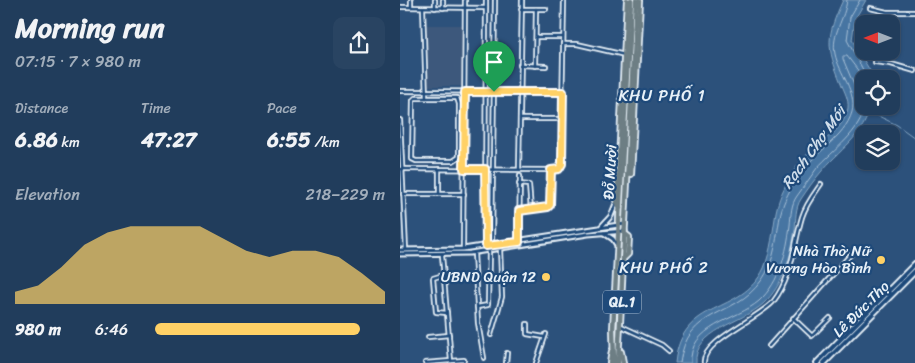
<!DOCTYPE html>
<html lang="en">
<head>
<meta charset="utf-8">
<style>
	:root { --surface:#213d5c; --page:#294462; --text:#f1f3f6; --muted:#a2aebb; --line:#3e5672; --accent:#ffd166 }
	body { margin:0; font-family:Sriracha,sans-serif; background:var(--page); color:var(--text); height:100vh; display:flex; flex-direction:column; font-size:19px; white-space:nowrap }
	* { box-sizing:border-box; margin:0 }
	p { font-size:16px; color:var(--muted) }
	.icon { flex:none; width:28px; height:28px; fill:none; stroke:currentColor; stroke-width:2; stroke-linecap:round; stroke-linejoin:round }
	.map { position:relative; flex:1; overflow:hidden }
	.panel { display:flex; flex-direction:column; background:var(--surface); width:400px }
	.panel>* { flex:none }
	.needle { width:32px; rotate:270deg }
	.controls { position:absolute; left:455px; top:15px; display:grid; gap:10px }
	.controls a { display:grid; place-items:center; width:45px; height:45px; border-radius:10px; background:var(--surface); box-shadow:0 1px 4px #0004,0 0 0 1px var(--line); font-size:25px }
	.pin { position:absolute; display:grid; place-items:center; width:42px; height:42px; color:#fff; margin:-51px -21px; border-radius:50% 50% 50% 0; rotate:-45deg; box-shadow:0 0 5px #0007 }
	.pin .icon { rotate:45deg }
	.round { display:grid; place-items:center; flex:none; width:52px; height:52px; border-radius:10px; background:var(--page) }
	.summary { display:flex; align-items:center; justify-content:space-between; height:85px; padding:0 15px }
	h1 { font-size:28px; font-weight:800; line-height:38px }
	.metrics { display:grid; grid-template-columns:repeat(3,1fr); gap:8px; height:85px; padding:5px 15px }
	.metrics div { display:grid; align-content:center }
	.metrics b { font-size:21px; font-weight:800 }
	.metrics small { font-size:14px; font-weight:400 }
	.metrics p { font-size:14px }
	.chart { height:140px; padding:10px 15px }
	.chart p { display:flex; justify-content:space-between }
	.chart svg { width:100%; height:90px; margin-top:5px; fill:var(--accent); opacity:.7 }
	ul { padding:0 15px; list-style:none; font-size:16px }
	li { display:grid; grid-template-columns:80px 60px 1fr; align-items:center; height:38px }
	li i { height:12px; border-radius:6px; background:var(--accent) }
	main { display:flex; flex:1; min-height:0 }
	.map>svg:first-child { display:block }
</style>
</head>
<body>
<main>
<section class="panel">
<div class="summary"><div><h1>Morning run</h1><p>07:15 · 7 × 980 m</p></div><a class="round"><svg class="icon" aria-label="share" viewBox="0 0 24 24"><path d="M12 15V3M7 8l5-5 5 5M5 13v7h14v-7"/></svg></a></div>
<div class="metrics">
<div><p>Distance</p><b>6.86<small> km</small></b></div>
<div><p>Time</p><b>47:27</b></div>
<div><p>Pace</p><b>6:55<small> /km</small></b></div>
</div>
<div class="chart"><p><span>Elevation</span>218–229 m</p>
<svg viewBox="0 0 160 44" preserveAspectRatio="none"><path d="M0 44V38L10 35L20 26L30 15L40 9L50 6L60 6L70 6L80 6L90 12L100 18L110 21L120 18L130 18L140 21L150 29L160 38V44z"/></svg>
</div>
<ul>
<li><b>980 m</b>6:46<i style="width:89%"></i></li>
</ul>
</section>
<div class="map">
<svg width="515" height="363" viewBox="0 0 515 363">
	<rect width="100%" height="100%" fill="#2c517b"/>
	<filter id="ink" filterUnits="userSpaceOnUse"><feTurbulence type="fractalNoise" baseFrequency=".02" numOctaves="2"/><feDisplacementMap in="SourceGraphic" scale="10" xChannelSelector="R" yChannelSelector="G"/><feConvolveMatrix kernelMatrix="1 2 1 2 8 2 1 2 1" color-interpolation-filters="sRGB"/></filter>
	<g filter="url(#ink)">
		<rect fill="#3c597c" x="27" y="25" width="35" height="61"/>
		<path fill="#4675a2" stroke="#87a7c4" d="M443,0h23l-11,19 -3,21 21,36v3h-9v27h6c-4,28 -33,46 -49,66 -7,8 -14,18 -20,27 -6,9 -5,20 -6,30 -4,26 -11,56 -32,75 -20,18 -70,27 -67,59h-21c7,-66 66,-46 89,-95 7,-17 9,-38 12,-56 3,-17 14,-37 25,-51 14,-17 43,-29 47,-53 1,-9 -4,-17 -7,-25 -15,-37 -15,-46 2,-83z"/>
		<g fill="none" stroke-linecap="round" stroke-linejoin="round">
			<g stroke="#a7bfd6" stroke-width="1">
				<path d="M460,0l-10,17 -3,23 21,39"/>
				<path d="M464,84l-4,-11 -13,-17h-4v3l16,38h5"/>
				<path d="M280,363c7,-56 54,-44 81,-82 15,-20 15,-46 20,-69 3,-12 10,-24 16,-34 14,-24 48,-40 55,-66 5,-20 -13,-39 -17,-58 -4,-20 10,-35 12,-54"/>
				<path d="M291,363c-3,-37 46,-43 68,-62 21,-19 28,-50 31,-76 1,-10 1,-21 7,-29 7,-9 13,-19 20,-28 16,-18 44,-36 48,-62"/>
			</g>
			<path stroke="#87a7c4" stroke-width="1" d="M468,111l29,14 18,13"/>
			<g stroke="#e8f1f8" stroke-width="6">
				<g id="minor">
					<path d="M11,0v7"/>
					<path d="M0,7l86,1"/>
					<path d="M23,8l3,90"/>
					<path d="M35,8v-8"/>
					<path d="M43,8v-8"/>
					<path d="M470,8l17,4h28"/>
					<path d="M121,9h25"/>
					<path d="M136,37h27"/>
					<path d="M163,44h14l48,11"/>
					<path d="M475,62l16,2 24,7"/>
					<path d="M120,65l26,1"/>
					<path d="M135,66l1,-57"/>
					<path d="M0,91l163,1"/>
					<path d="M15,98h42l2,6v53l-6,4h-37l-4,-2 1,-59z"/>
					<path d="M120,119h43"/>
					<path d="M0,120l6,130"/>
					<path d="M0,169l154,1 7,-2 3,-168"/>
					<path d="M39,169v25"/>
					<path d="M119,169l3,-169"/>
					<path d="M119,184l10,1 2,25"/>
					<path d="M3,194h61"/>
					<path d="M119,211l29,-4 2,-2 1,-35"/>
					<path d="M119,240l1,-64"/>
					<path d="M92,244l3,-244"/>
					<path d="M85,246l1,-246"/>
					<path d="M63,248l2,-248"/>
					<path d="M74,253l4,70 6,35"/>
					<path d="M42,255l9,106"/>
					<path d="M43,275l-10,3 3,34 11,1"/>
					<path d="M77,307l11,-2 1,-55"/>
					<path d="M393,318l19,18 18,-18"/>
					<path d="M127,324v10l17,3"/>
					<path d="M221,326l41,19 7,6"/>
					<path d="M91,335l11,-38 -2,-48"/>
					<path d="M28,337l21,-2"/>
					<path d="M369,346l82,-92"/>
					<path d="M25,363l39,-3"/>
					<path d="M106,363l1,-10"/>
					<path d="M136,363l10,-29"/>
					<path d="M304,363c-3,-21 55,-45 69,-61 20,-26 20,-55 29,-85 4,-13 12,-23 19,-33"/>
				</g>
			</g>
			<g stroke="#e8f1f8" stroke-width="7">
				<g id="tertiary">
					<path d="M201,227l10,-11 6,-15"/>
					<path d="M204,233l9,6 4,6"/>
					<path d="M0,250l63,-1 162,-25"/>
					<path d="M0,254l70,-1 118,-19 37,-3"/>
				</g>
			</g>
			<g stroke="#e8f1f8" stroke-width="8">
				<g id="secondary">
					<path d="M417,363l98,-99"/>
					<path d="M424,363l91,-92"/>
				</g>
			</g>
			<g stroke="#e8f1f8" stroke-width="8">
				<g id="trunk">
					<path d="M231,174l9,-174"/>
					<path d="M220,208l-3,-7 10,-201"/>
					<path d="M225,257l3,-3 1,-17 -4,-3"/>
					<path d="M221,352l2,11"/>
					<path d="M210,363l2,-12"/>
					<path d="M214,363l-1,-34 18,-329"/>
					<path d="M218,363l18,-363"/>
				</g>
			</g>
			<use href="#minor" stroke="#1f4a7a" stroke-width="2.5"/>
			<use href="#tertiary" stroke="#1f4a7a" stroke-width="3"/>
			<use href="#secondary" stroke="#1f4a7a" stroke-width="4"/>
			<use href="#trunk" stroke="#6d7e84" stroke-width="4.5"/>
		</g>
	</g>
	<g fill="none" stroke-linecap="round" stroke-linejoin="round" filter="url(#ink)">
		<g stroke="#fff" stroke-width="10">
			<path id="route" d="M65,92h98l-1,72 -3,5 -8,1 -1,35 -2,2 -29,4v31l-33,4 -1,-77h-21z"/>
		</g>
		<use href="#route" stroke="#ffd166" stroke-width="6"/>
	</g>
	<g fill="#ffd166" stroke="#1f4a7a" stroke-width="2">
		<circle cx="481" cy="260" r="5"/>
		<circle cx="146" cy="277" r="5"/>
	</g>
	<g text-anchor="middle" stroke-width="4.5" stroke-linejoin="round" paint-order="stroke">
		<rect fill="#1f4a7a" stroke="#acbfd2" stroke-width="1" x="203" y="290.5" width="38" height="23" rx="4"/>
		<g font-size="14" font-weight="bold" fill="#e8f1f8">
			<text x="222" y="307">QL.1</text>
		</g>
		<g font-size="15" fill="#e8f1f8" stroke="#1f4a7a">
			<text transform="translate(210 172) rotate(-87)" y="5">Đỗ Mười</text>
			<text transform="translate(461 309) rotate(-45)" y="5">Lê Đức Thọ</text>
		</g>
		<g font-size="15" fill="#e8f1f8" stroke="#1f4a7a" text-anchor="end">
			<text x="471" y="256">Nhà Thờ Nữ<tspan x="471" dy="17">Vương Hòa Bình</tspan></text>
			<text x="136" y="282">UBND Quận 12</text>
		</g>
		<g font-size="16" letter-spacing="1" fill="#e8f1f8" stroke="#1f4a7a">
			<text x="262" y="101">KHU PHỐ 1</text>
			<text x="264" y="273">KHU PHỐ 2</text>
		</g>
		<g font-size="16" font-style="italic" fill="#d0deeb" stroke="#1f4a7a">
			<text transform="translate(413 147) rotate(-54)" y="6">Rạch Chợ Mới</text>
		</g>
	</g>
</svg>
<div class="controls">
<a><svg class="needle" viewBox="-14 -14 28 28"><path d="M0-13l5 13h-10z" fill="#e53935"/><path d="M0 13l5-13h-10z" fill="#a2aebb"/></svg></a>
<a><svg class="icon" aria-label="locate" viewBox="0 0 24 24"><circle cx="12" cy="12" r="6"/><path d="M12 2v4M12 18v4M2 12h4M18 12h4"/></svg></a>
<a><svg class="icon" aria-label="layers" viewBox="0 0 24 24"><path d="M12 4l9 5-9 5-9-5zM3 14l9 5 9-5"/></svg></a>
</div>
<div class="pin" style="left:94px;top:92px;background:#1e9e55"><svg class="icon" aria-label="arrive" viewBox="0 0 24 24"><path d="M6 21V4h12l-3 4 3 4H6"/></svg></div>
</div>
</main>
</body>
</html>
